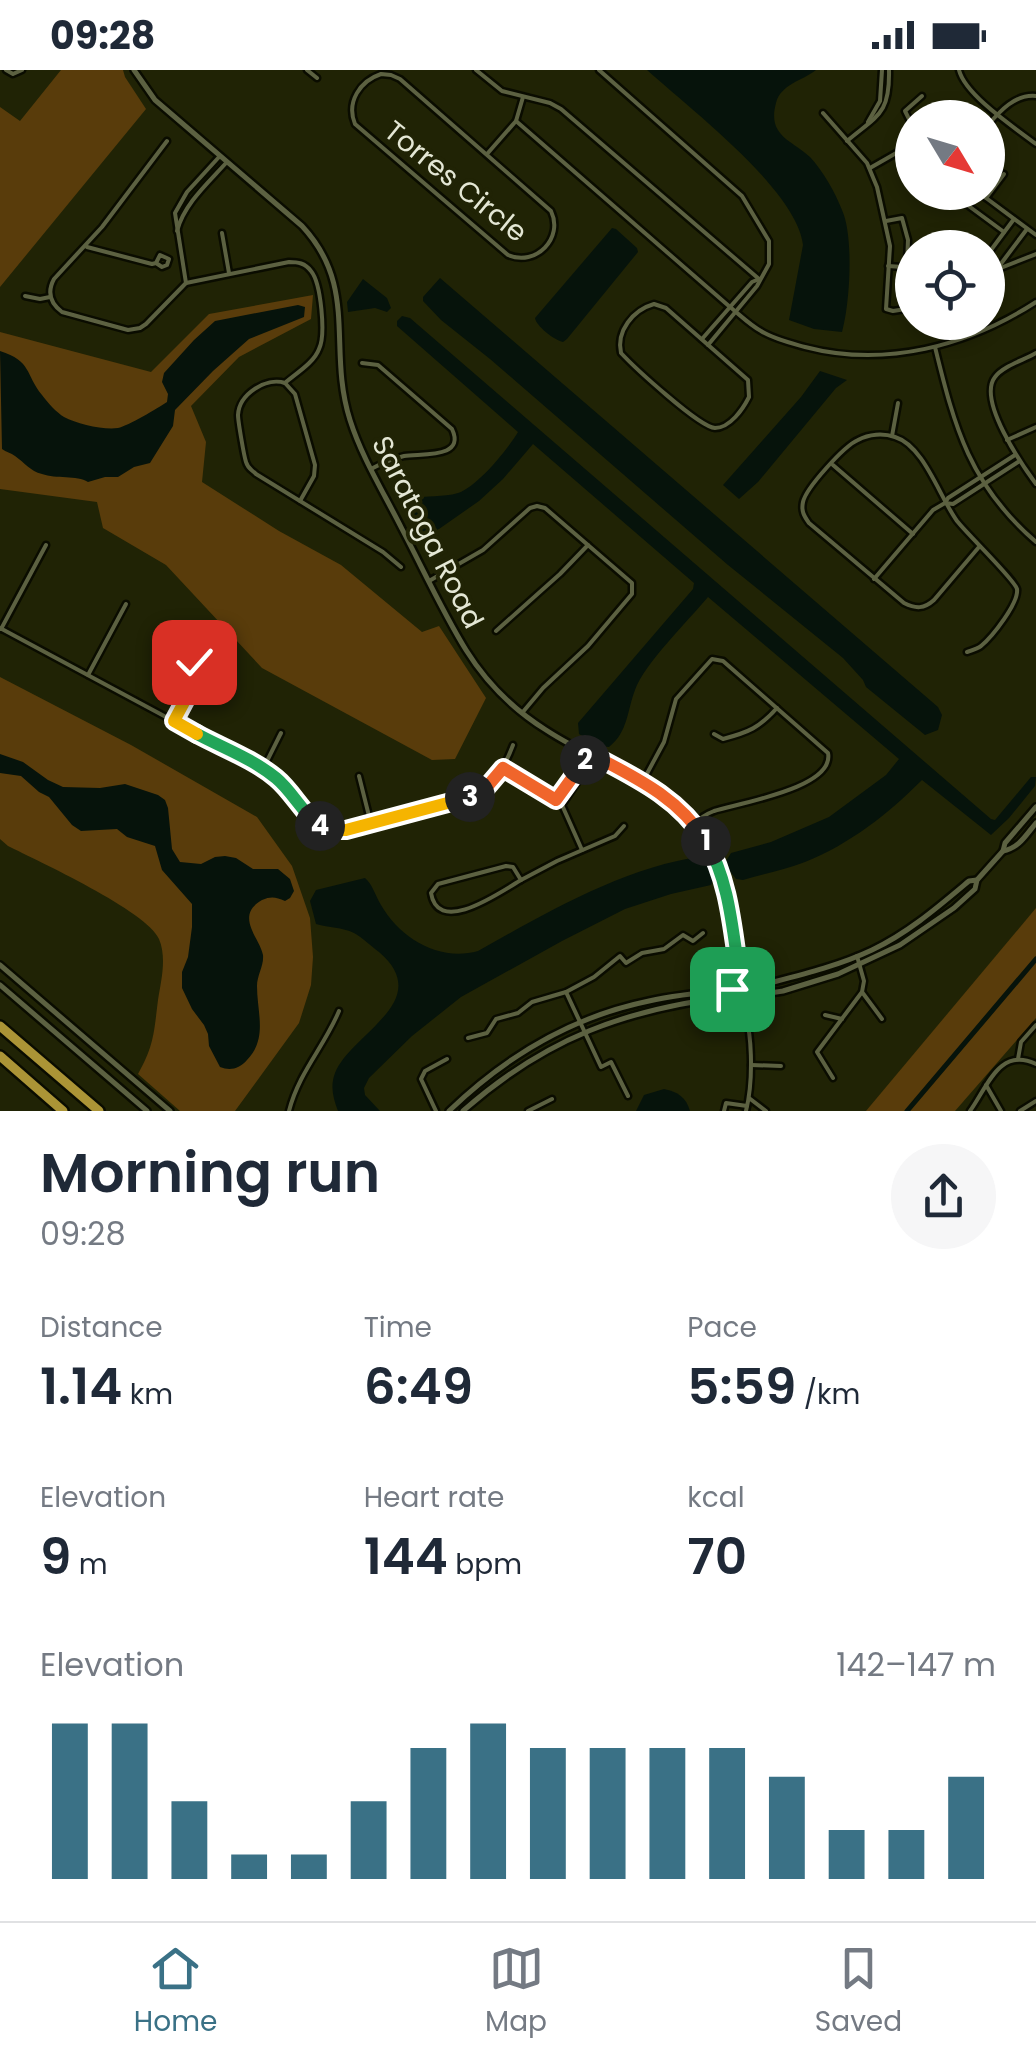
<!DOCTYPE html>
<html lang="en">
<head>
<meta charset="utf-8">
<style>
	:root { --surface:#fff; --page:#f6f6f7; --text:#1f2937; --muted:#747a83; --line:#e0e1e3; --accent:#3a7186 }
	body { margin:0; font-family:Poppins,sans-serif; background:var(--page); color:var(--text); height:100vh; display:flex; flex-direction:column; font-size:38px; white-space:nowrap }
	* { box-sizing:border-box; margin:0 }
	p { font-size:32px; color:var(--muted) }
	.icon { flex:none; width:55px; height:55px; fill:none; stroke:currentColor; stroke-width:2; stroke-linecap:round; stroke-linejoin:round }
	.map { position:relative; height:1041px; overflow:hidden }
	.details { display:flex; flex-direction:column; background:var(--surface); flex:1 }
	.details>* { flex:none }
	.needle { width:65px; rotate:128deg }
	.fabs { position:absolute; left:895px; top:30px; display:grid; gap:20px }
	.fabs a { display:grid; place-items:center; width:110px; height:110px; border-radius:50%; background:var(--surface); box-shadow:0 5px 15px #0003; font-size:50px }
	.pin { position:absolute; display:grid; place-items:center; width:85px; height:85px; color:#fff; margin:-42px; border-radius:20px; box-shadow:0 5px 15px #0006 }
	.km { position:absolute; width:50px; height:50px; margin:-25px; border-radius:50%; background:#222; color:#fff; font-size:28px; line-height:50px; text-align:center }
	.round { display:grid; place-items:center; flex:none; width:105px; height:105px; border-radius:52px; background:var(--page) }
	.summary { display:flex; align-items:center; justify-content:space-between; height:170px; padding:0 40px }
	h1 { font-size:55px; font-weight:600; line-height:75px }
	.stats { display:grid; grid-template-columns:repeat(3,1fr); gap:15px; height:170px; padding:10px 40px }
	.stats div { display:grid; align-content:center }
	.stats b { font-size:50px; font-weight:600 }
	.stats small { font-size:28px; font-weight:400 }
	.stats p { font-size:28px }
	.chart { height:280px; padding:20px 40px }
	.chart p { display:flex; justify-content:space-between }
	.chart svg { width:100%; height:180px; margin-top:10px; stroke:var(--accent); stroke-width:6 }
	.status { display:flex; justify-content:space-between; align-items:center; height:70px; padding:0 50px; background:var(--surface); direction:ltr }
	.status svg { height:28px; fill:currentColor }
	.menu { display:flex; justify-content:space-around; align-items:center; height:140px; border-top:2px solid var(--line); background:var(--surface); font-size:28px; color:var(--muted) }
	.menu a { display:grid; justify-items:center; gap:5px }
	.menu .active { color:var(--accent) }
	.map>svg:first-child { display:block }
</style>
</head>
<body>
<div class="status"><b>09:28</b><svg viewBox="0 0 49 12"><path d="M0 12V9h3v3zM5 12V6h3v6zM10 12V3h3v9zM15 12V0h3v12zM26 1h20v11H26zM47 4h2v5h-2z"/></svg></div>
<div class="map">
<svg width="1036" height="1041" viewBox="0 0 1036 1041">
	<rect width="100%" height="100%" fill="#202305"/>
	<g fill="#593c0b">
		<path d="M61,0h62l2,7 21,32 -146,178v-180l20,14z"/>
		<path d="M313,225l-2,24 -72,38 -48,49 15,36 -4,40 77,49 62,34 81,67 17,-6 47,72 -31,61 -23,1 -170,-92 -96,-103 -63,-37 -6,-26 -97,-13v-157l151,40 58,-58z"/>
		<path d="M0,607l131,68 126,72 35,49 18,52 3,39 -2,28 -12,38 -64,88h-55l-42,-37c16,-28 16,-42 20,-74 3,-19 9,-42 1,-61 -12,-28 -121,-78 -151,-93l-8,-7z"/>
		<path d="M1036,838v110l-81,93h-89z"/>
	</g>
	<g fill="#06130b">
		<path d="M647,0h169c-14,11 -35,14 -40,33 -9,33 16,37 34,54 13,14 25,35 32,53 12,26 8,94 0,122l-28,-3 -25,-9 14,-75c-6,-55 -114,-137 -156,-175z"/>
		<path d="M612,158l4,1 21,19 1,4 -71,87 -4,3c-9,-2 -27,-16 -28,-24z"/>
		<path d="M440,208l498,429 4,8 -4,15 -13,5 -59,-48 -3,-7 -20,-22 -115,-93 -238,-206 -49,-39 -18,-19v-4z"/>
		<path d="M363,209l24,19 4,10 -4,4 -12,-4 -27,4 -1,-10z"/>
		<path d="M298,235l7,2 -1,10 -55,22 -36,32 -38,39 -2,16 -23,37 -16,4 -16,10h-13l-17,5c-11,-7 -32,-3 -46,-8 -12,-3 -17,-11 -27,-18 -4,-3 -9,-4 -13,-7l-2,-98c32,10 25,23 42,44 5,7 15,18 22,22 13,7 39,13 54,11 10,-2 40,-20 49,-26l1,-8 -6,-12 2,-9 30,-33 21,-19z"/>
		<path d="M402,246l8,2 581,501 4,1 36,-43h5l-1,9 -26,32 -18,17 -69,-55c-34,34 -72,64 -117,82 -20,8 -42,12 -62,18l-7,-1 -7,-9 -3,-9 5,-8 40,-11 58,-25 57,-42 13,-16 -191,-162c-19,23 -64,67 -73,93 -8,21 -7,42 -26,57l-10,-1 -20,-12 -1,-11 115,-134 1,-6 -161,-139 -30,35 -24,22 -40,28 -11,5 -6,-1 -12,-25 1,-8c15,-6 32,-2 47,-7 19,-6 50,-44 60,-61l-121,-106v-5z"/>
		<path d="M820,301l27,9 -11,8 -78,94 -19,17 -16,-14 78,-88z"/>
		<path d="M0,684l23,8 25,18 15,7 37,1 25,-4 33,11 7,5 3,8 4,41 8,13 21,2 14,-7 10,-1 11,2 17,11h25l12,10 4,12 -4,7 -5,3c-9,-4 -14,-5 -23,-1 -28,16 -2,38 1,55 1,11 -6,20 -6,31 0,27 11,52 -10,74 -8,9 -17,11 -27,7l-11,-21 -1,-12 -4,-9 -12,-16 -10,-21v-16l6,-15 4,-30v-23l-30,-34 -7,-24 -28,-9 -10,-8 -36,2 -9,-6 -23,-28 -10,-5 -18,-16 -21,-3z"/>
		<path d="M703,786l8,10 4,10 -4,9 -40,9 -46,15 -63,32 -101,56 -49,39 -43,42 -5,10 1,7 15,16h-42c-5,-13 -8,-25 -3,-38 16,-40 101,-72 44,-121 -8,-6 -16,-14 -25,-19 -12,-6 -25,-5 -38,-9l-6,-23 6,-11 49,-12c8,7 10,17 16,27 19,33 58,57 97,46 70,-39 144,-83 225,-95z"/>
		<path d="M664,1019c14,3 22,8 26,22h-54l8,-16z"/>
	</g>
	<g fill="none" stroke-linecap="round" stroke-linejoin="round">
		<path stroke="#06130b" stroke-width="5" d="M907,1041l129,-152"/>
		<g stroke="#0a0c00" stroke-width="9">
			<g id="minor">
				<path d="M6,0l7,4 9,-4"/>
				<path d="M307,0l10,8"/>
				<path d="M476,0l26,21 48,12 11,6 198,170"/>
				<path d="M599,0l143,126 27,45v23l-12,22 -49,59"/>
				<path d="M959,0c6,25 56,58 77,74"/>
				<path d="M381,4l10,1 9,4 151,132c13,27 -15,56 -43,44l-153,-131c-9,-22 5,-43 26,-50z"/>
				<path d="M823,43l44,50 10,24 13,59 -4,63 7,2 19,-3"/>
				<path d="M516,51l214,186c10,8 20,18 31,24 13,8 30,12 44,16 80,21 163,-1 231,-45"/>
				<path d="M868,52l12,-21 2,-31"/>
				<path d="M912,55l-7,-14 17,-15"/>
				<path d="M988,55c12,-14 27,-31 48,-29"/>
				<path d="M167,71l-65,86 -48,52c-7,13 -4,24 8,33l66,18 12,-2 6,-4 40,-41 -11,-70 12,-21 32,-35"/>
				<path d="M847,71c31,-26 43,-27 42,-71"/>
				<path d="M487,84l29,-33 7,-24"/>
				<path d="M870,98l42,-24"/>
				<path d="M972,122l-6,8v4l38,28"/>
				<path d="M978,122l58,43"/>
				<path d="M986,128l18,-24"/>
				<path d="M886,151l16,-3 6,22 -1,24 -4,3 -15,-1"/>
				<path d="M177,161c7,-27 31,-48 49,-68"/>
				<path d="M222,163l7,40"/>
				<path d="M87,177l65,17 4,-1 6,4 5,-2 2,-6 -9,-4 -4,8"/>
				<path d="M988,184l26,-35"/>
				<path d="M997,199l30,-40"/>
				<path d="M988,203l48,-19"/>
				<path d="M186,213l103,-21c9,0 16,1 22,9 10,12 15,64 8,78 -5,14 -24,25 -34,34 -19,-6 -46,11 -47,32 0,6 6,41 8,47 2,7 5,7 10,12l127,78 18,15"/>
				<path d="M25,226l15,3 10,-2"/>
				<path d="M654,234l12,4 82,72 1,17c-6,12 -19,31 -34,31 -16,-1 -81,-61 -94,-75 -5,-22 12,-43 33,-49z"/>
				<path d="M702,269l50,-57 7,-3"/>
				<path d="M935,277c20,82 35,138 101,195"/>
				<path d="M1036,283c-12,7 -33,13 -41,24 -18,23 27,88 41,107"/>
				<path d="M362,293l16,2 74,64c14,30 -31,24 -48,27 -12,3 -22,7 -33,13"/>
				<path d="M285,313l10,11 20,71 -1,11 -14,25"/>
				<path d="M892,366l6,-33"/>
				<path d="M1007,370l29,-13"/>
				<path d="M833,395l80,69"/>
				<path d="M945,433l8,1 65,-42"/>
				<path d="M874,509l59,-69 12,-7 3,-5 67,-43"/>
				<path d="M429,511l54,-31 47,-42 7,-2 8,2 87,75v11l-44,52 -45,42 -21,25"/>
				<path d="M0,558l263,141c30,19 43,63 83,61l123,-33c24,-11 35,-28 44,-52"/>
				<path d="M1,559l45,-84"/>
				<path d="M496,561l64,-57 28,-29"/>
				<path d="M967,582c3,-1 12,-4 14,-6 11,-9 38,-43 36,-57 -2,-9 -49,-54 -60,-68 -18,-25 -33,-75 -62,-84 -12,-4 -26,-3 -37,3 -14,6 -52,48 -55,62 -2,9 1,14 6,21l95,80c12,6 20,6 30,-3l45,-53"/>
				<path d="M88,605l38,-71"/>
				<path d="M174,651l22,-41 -12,-7v-6l3,-5 7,1 15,9v7l-4,3 -9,-2"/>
				<path d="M714,664l9,5c26,-7 36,-11 54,-31"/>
				<path d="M503,698l59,37 20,45"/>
				<path d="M263,699l18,-36"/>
				<path d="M359,706l12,48"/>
				<path d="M643,711l21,-39 12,-43 36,-40 11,2 105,92c7,35 -89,50 -114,58 -8,3 -14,7 -20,13"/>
				<path d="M556,730l32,-45"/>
				<path d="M562,735l33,-49"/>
				<path d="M506,796l7,1 8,13c-19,11 -83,57 -90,13l7,-9z"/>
				<path d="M521,810l36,-19 58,-25 9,-10"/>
				<path d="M566,922l35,75 10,-5 17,34"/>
				<path d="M862,922l20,27"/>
				<path d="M740,931c14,26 13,82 6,110"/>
				<path d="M745,940l3,-11"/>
				<path d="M825,945l17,4"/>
				<path d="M468,968l19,-5 9,-14 22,-6 14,-11 34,-10 28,-15 26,-21 6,7 16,-10 22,-4 19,-14 10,6 10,-8"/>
				<path d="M1018,989l3,-17 15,-17"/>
				<path d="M751,995l30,1"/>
				<path d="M833,1008l-16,-26 45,-60 2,-11 -7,-25"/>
				<path d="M986,1015l15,26"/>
				<path d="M749,1028l17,13"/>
				<path d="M289,1041c10,-39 35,-64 50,-100"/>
				<path d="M436,1041l-15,-32 4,-8 22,-12"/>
				<path d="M528,1041l24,-12"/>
				<path d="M724,1041l2,-8 21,3"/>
				<path d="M970,1041c17,-23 29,-65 66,-47"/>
				<path d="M1020,1041l16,-10"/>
			</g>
		</g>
		<g stroke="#0a0c00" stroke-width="10">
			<g id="tertiary">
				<path d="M134,0l21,30 147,126c57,61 25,122 48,194 12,38 34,73 52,109 21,40 40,82 64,121 20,32 48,60 80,80 64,42 136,53 170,131 16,34 17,74 23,111l-1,10"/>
				<path d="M1003,781c16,-3 23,-16 33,-28"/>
				<path d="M0,895l170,146"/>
				<circle cx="742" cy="921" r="10"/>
				<path d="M0,915l147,126"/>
				<path d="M750,915l8,1c38,-10 78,-19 114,-36 36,-17 66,-43 97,-69l8,-1"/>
				<path d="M751,926l32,-5 55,-17 62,-29 54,-37 21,-19 2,-9 26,-29 2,-8 31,-36"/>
				<path d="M449,1041c56,-54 122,-94 200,-110 27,-6 56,-9 84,-12"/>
				<path d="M463,1041c83,-73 162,-102 271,-115"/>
			</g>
		</g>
		<g stroke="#0a0c00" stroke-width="14">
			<g id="motorway">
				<path d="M0,956l99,85"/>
				<path d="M0,986l63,55"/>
			</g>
		</g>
		<use href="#minor" stroke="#5c6141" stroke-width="4"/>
		<use href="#tertiary" stroke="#5c6141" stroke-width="5"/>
		<use href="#motorway" stroke="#ab9436" stroke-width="9"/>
	</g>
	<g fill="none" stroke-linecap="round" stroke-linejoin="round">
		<g stroke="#fff" stroke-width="20">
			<path id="split-1" d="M706,771c23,40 26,85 33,131l-1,10 -6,7"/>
		</g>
		<g stroke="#fff" stroke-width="20">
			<path id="split-2" d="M585,690l4,-7c45,24 88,43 117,88"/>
		</g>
		<g stroke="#fff" stroke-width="20">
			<path id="split-3" d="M470,727l16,-9 17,-20 53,32 29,-40"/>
		</g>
		<g stroke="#fff" stroke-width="20">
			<path id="split-4" d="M320,756l13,4h13l124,-33"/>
		</g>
		<g stroke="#fff" stroke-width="20">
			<path id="split-5" d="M197,664c26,14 56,25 79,44 17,14 26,35 44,48"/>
		</g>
		<g stroke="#fff" stroke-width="20">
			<path id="split-6" d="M194,592h-5l-3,2 -2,7 12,9 -22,41 23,13"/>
		</g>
		<use href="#split-1" stroke="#22a559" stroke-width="12"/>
		<use href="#split-2" stroke="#f0652b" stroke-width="12"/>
		<use href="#split-3" stroke="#f0652b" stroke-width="12"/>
		<use href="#split-4" stroke="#f5b400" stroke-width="12"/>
		<use href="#split-5" stroke="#22a559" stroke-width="12"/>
		<use href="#split-6" stroke="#f5b400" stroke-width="12"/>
	</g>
	<g text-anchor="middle" stroke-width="8" stroke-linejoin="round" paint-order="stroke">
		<g font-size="28" fill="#e4e7d5" stroke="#202305">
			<text transform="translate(456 111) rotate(39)" y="10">Torres Circle</text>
			<text transform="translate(428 462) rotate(63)" y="10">Saratoga Road</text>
		</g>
	</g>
</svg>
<div class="fabs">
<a><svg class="needle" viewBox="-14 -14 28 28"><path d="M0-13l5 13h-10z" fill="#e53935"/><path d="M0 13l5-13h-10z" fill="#747a83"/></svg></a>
<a><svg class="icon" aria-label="locate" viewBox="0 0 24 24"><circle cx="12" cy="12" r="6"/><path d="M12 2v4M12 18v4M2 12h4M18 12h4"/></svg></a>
</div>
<div class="pin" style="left:732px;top:919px;background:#1e9e55"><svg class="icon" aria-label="arrive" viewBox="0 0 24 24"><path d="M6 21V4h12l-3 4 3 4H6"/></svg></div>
<div class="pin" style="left:194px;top:592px;background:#d93025"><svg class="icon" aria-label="check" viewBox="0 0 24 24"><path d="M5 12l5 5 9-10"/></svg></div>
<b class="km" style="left:706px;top:771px">1</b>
<b class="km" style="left:585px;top:690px">2</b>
<b class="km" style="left:470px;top:727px">3</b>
<b class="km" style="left:320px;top:756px">4</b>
</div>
<section class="details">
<div class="summary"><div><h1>Morning run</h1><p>09:28</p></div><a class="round"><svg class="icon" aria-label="share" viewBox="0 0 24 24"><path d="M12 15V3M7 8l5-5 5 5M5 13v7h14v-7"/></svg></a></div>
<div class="stats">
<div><p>Distance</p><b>1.14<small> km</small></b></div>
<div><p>Time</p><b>6:49</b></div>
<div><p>Pace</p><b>5:59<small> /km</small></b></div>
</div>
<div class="stats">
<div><p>Elevation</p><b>9<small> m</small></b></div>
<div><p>Heart rate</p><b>144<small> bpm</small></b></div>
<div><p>kcal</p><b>70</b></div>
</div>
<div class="chart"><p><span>Elevation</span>142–147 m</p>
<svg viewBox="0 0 160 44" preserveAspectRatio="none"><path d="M5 44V6M15 44V6M25 44V25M35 44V38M45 44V38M55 44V25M65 44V12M75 44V6M85 44V12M95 44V12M105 44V12M115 44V12M125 44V19M135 44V32M145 44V32M155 44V19"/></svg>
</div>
</section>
<nav class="menu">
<a class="active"><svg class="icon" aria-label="home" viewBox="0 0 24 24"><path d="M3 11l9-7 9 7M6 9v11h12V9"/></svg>Home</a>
<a><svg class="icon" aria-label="map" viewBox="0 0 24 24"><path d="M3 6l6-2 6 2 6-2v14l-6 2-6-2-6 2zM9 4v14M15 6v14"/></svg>Map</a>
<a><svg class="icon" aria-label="saved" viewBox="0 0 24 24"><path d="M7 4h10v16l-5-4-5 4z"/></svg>Saved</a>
</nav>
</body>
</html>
